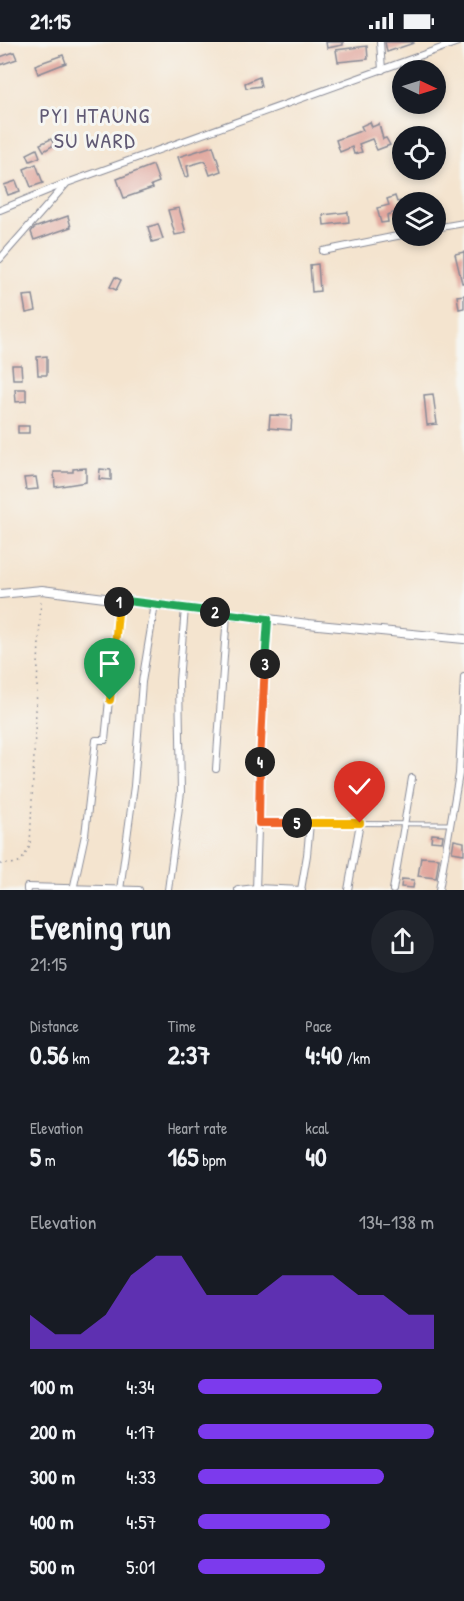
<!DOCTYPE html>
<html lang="en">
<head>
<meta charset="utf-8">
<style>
	:root { --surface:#171b24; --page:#20242c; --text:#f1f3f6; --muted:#9ea1a6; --accent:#7c3aed }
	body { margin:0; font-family:"Patrick Hand",sans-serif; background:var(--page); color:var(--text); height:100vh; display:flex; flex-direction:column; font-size:22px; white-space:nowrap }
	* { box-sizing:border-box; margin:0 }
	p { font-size:20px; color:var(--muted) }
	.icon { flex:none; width:33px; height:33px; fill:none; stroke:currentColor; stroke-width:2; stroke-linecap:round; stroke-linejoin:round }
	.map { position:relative; height:848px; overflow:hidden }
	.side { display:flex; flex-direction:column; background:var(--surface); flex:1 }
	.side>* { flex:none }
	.needle { width:39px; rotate:94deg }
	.tools { position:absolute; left:392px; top:18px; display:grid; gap:12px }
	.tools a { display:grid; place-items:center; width:54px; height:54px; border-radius:50%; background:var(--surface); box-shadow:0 3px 9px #0003; font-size:30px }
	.pin { position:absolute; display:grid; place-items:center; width:51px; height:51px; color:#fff; margin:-62px -26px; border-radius:50% 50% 50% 0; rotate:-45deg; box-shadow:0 0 6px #0007 }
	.pin .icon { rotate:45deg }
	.km { position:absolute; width:30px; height:30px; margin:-15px; border-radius:50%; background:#222; color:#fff; font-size:16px; line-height:30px; text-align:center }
	.round { display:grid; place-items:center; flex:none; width:63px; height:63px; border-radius:32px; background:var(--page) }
	.summary { display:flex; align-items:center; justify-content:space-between; height:102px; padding:0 30px }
	h1 { font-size:33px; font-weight:800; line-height:45px }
	.stats { display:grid; grid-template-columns:repeat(3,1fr); gap:9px; height:102px; padding:6px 30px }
	.stats div { display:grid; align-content:center }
	.stats b { font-size:26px; font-weight:800 }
	.stats small { font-size:16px; font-weight:400 }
	.stats p { font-size:16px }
	.chart { height:168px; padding:12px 30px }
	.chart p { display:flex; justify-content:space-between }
	.chart svg { width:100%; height:108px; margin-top:6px; fill:var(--accent); opacity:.7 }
	ul { padding:0 30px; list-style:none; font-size:20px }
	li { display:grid; grid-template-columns:96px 72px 1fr; align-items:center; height:45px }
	li i { height:15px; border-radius:8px; background:var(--accent) }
	.status { display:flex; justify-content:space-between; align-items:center; height:42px; padding:0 30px; background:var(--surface); direction:ltr }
	.status svg { height:16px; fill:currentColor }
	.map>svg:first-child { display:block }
</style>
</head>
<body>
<div class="status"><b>21:15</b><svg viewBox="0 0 49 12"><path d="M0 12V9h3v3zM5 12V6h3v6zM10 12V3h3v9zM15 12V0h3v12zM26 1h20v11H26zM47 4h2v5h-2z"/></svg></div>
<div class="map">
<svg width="464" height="848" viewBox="0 0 464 848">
	<rect width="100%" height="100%" fill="#f6f6f2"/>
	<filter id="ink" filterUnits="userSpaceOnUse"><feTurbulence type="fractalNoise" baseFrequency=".0167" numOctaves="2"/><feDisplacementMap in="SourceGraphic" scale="12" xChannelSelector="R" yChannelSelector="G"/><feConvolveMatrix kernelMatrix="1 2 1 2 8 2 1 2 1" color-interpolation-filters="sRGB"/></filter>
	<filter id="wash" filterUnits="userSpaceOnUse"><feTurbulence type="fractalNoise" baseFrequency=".008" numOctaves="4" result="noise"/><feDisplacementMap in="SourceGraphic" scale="24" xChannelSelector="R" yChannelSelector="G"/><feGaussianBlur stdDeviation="1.35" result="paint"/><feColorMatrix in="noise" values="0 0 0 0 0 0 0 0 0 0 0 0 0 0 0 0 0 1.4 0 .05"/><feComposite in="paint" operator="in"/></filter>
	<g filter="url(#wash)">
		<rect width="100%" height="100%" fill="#f4e4cf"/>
		<g id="blocks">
			<g fill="#e1a79e">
				<path d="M326,0h17v3l-16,3z"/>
				<path d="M385,0h28l1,1 -27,9z"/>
				<path d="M367,4l1,13 -30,3 -2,-12z"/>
				<path d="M14,10l3,7 -17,6v-8z"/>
				<path d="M63,13l3,8 -28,11 -3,-9z"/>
				<path d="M259,35l2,9 -15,2 -1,-5z"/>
				<path d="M370,80l2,5 7,-3 4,15 3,-1 4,7 -13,5 -5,-11 -13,5 3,8 -8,2 -2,-7 -12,5 -4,-12 27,-10 -2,-4z"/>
				<path d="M51,97l3,6 -10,6 -4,-7z"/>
				<path d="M213,104l8,25 -11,4 -5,-14 -18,5 2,10 -4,1 -7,-20z"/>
				<path d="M37,107l3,8 -10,4 -3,-7z"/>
				<path d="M36,122l7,19 -12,4 -7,-18z"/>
				<path d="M153,123l6,17 -8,3 2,3 -29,10 -7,-19z"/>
				<path d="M16,139l4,10 -12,4 -4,-10z"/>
				<path d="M395,154l2,6 5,-1v9l-15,5 1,7 -7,1 -4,-15 12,-3 -2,-6z"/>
				<path d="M179,166l7,25 -11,2 -7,-25z"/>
				<path d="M348,170l1,10 -25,3 -1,-10z"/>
				<path d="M68,174l3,11 -37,13 -3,-8 3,-4z"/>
				<path d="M158,182l5,15 -11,3 -4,-15z"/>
				<path d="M464,210v31h-2l-7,-29z"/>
				<path d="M318,222l2,27 -8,1 -2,-27z"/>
				<path d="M115,235l6,3 -5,10 -6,-3z"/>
				<path d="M33,253l3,16 -10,2 -3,-17z"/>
				<path d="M464,253v13l-5,1 -2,-13z"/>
				<path d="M47,314v19h-9l-1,-18z"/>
				<path d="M12,323h9l1,14h-9z"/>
				<path d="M15,347h11v12l-10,1z"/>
				<path d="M433,352l4,30 -10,1 -3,-30z"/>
				<path d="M270,373l22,1 -1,14 -22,-2z"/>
				<rect x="18" y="384" width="11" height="7"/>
				<path d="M86,426v14l-31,5 -1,-15h19v-3z"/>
				<path d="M100,427l11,1v10l-12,-1z"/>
				<path d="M36,435l2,12 -12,1 -2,-12z"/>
				<path d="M432,792l11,1 -1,7 -11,-1z"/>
				<path d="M454,798l10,2v12l-12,-2z"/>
				<path d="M421,815l18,1 -3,20 -18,-2z"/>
				<path d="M402,837l12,1 -1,8 -12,-1z"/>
			</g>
		</g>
	</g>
	<g filter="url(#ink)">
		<use href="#blocks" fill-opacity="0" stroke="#888a96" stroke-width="1.5"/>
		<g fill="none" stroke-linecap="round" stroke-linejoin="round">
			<g stroke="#888a96" stroke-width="5">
				<path id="lane" d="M259,781l191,1"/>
			</g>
			<g stroke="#888a96" stroke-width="8">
				<g id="street">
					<path d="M380,0l2,28"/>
					<path d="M0,168l66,-27"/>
					<path d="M435,186l29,-5"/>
					<path d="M323,209l79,-16"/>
					<path d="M0,217l67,-76 391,-141"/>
					<path d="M216,727l11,-155"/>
					<path d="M27,848v-3l112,3"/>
					<path d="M73,848l12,-55 11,-95h9l14,-140"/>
					<path d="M120,848l14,-104 8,-104 13,-78"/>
					<path d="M168,848l13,-98 -2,-111 6,-73"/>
					<path d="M238,848l18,-2 46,2"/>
					<path d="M256,848l4,-124"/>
					<path d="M301,848l6,-35 3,-32"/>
					<path d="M348,848l12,-67"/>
					<path d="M393,848l19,-112"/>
					<path d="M439,848l20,-116 5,-97"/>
				</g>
			</g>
			<g stroke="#888a96" stroke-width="10">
				<path id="secondary" d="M0,552l42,-4 266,34 156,15"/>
			</g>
			<g stroke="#888a96" stroke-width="1.5" stroke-dasharray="1.5 4.5" stroke-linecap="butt">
				<path d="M260,717l7,-133"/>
				<path d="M0,822c21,0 20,0 30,-18l11,-249"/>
			</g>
			<use href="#lane" stroke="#fff" stroke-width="3"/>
			<use href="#street" stroke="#fff" stroke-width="6"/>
			<use href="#secondary" stroke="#fff" stroke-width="8"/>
		</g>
	</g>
	<g fill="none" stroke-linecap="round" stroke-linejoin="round" filter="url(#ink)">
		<g stroke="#fff" stroke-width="12">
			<path id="split-1" d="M110,658l9,-98"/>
		</g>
		<g stroke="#fff" stroke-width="12">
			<path id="split-2" d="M119,560v-2l96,12"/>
		</g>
		<g stroke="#fff" stroke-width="12">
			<path id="split-3" d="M215,570l53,7 -3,45"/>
		</g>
		<g stroke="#fff" stroke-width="12">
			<path id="split-4" d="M260,720l5,-98"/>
		</g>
		<g stroke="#fff" stroke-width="12">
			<path id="split-5" d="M260,720l-1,61h38"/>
		</g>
		<g stroke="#fff" stroke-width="12">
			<path id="split-6" d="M297,781h63"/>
		</g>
		<use href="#split-1" stroke="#f5b400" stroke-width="8"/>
		<use href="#split-2" stroke="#22a559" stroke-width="8"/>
		<use href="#split-3" stroke="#22a559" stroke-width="8"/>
		<use href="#split-4" stroke="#f0652b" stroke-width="8"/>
		<use href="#split-5" stroke="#f0652b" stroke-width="8"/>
		<use href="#split-6" stroke="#f5b400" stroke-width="8"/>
	</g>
	<g text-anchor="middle" stroke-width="6" stroke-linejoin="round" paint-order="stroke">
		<g font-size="22" letter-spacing="1.5" fill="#605974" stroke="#f6f6f2">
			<text x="95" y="81">PYI HTAUNG<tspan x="95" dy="25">SU WARD</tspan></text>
		</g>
	</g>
</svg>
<div class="tools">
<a><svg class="needle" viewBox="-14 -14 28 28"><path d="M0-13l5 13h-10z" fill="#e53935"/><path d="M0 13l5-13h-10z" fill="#9ea1a6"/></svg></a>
<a><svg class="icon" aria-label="locate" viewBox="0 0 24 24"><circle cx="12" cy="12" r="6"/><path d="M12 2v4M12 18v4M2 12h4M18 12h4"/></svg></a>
<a><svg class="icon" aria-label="layers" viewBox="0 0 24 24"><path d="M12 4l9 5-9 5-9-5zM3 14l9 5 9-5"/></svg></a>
</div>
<div class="pin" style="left:110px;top:658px;background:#1e9e55"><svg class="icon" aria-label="arrive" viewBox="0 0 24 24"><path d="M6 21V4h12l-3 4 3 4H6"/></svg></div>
<div class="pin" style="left:360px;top:781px;background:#d93025"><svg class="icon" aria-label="check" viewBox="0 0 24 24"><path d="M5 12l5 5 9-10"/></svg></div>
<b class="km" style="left:119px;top:560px">1</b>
<b class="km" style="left:215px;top:570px">2</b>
<b class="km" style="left:265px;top:622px">3</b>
<b class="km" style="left:260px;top:720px">4</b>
<b class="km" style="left:297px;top:781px">5</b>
</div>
<section class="side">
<div class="summary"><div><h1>Evening run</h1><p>21:15</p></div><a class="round"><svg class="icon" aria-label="share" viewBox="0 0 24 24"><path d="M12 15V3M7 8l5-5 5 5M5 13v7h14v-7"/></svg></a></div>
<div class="stats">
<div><p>Distance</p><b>0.56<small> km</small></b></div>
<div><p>Time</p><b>2:37</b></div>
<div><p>Pace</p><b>4:40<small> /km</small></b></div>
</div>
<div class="stats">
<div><p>Elevation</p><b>5<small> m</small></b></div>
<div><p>Heart rate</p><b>165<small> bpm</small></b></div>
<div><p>kcal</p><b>40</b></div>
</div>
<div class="chart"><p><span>Elevation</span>134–138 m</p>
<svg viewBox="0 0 160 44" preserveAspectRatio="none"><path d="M0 44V30L10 38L20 38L30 30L40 14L50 6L60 6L70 22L80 22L90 22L100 14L110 14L120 14L130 22L140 22L150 30L160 30V44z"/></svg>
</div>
<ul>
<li><b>100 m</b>4:34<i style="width:78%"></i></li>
<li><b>200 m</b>4:17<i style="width:100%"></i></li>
<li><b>300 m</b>4:33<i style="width:79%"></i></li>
<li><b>400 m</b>4:57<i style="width:56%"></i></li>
<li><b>500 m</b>5:01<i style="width:54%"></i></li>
</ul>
</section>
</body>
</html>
